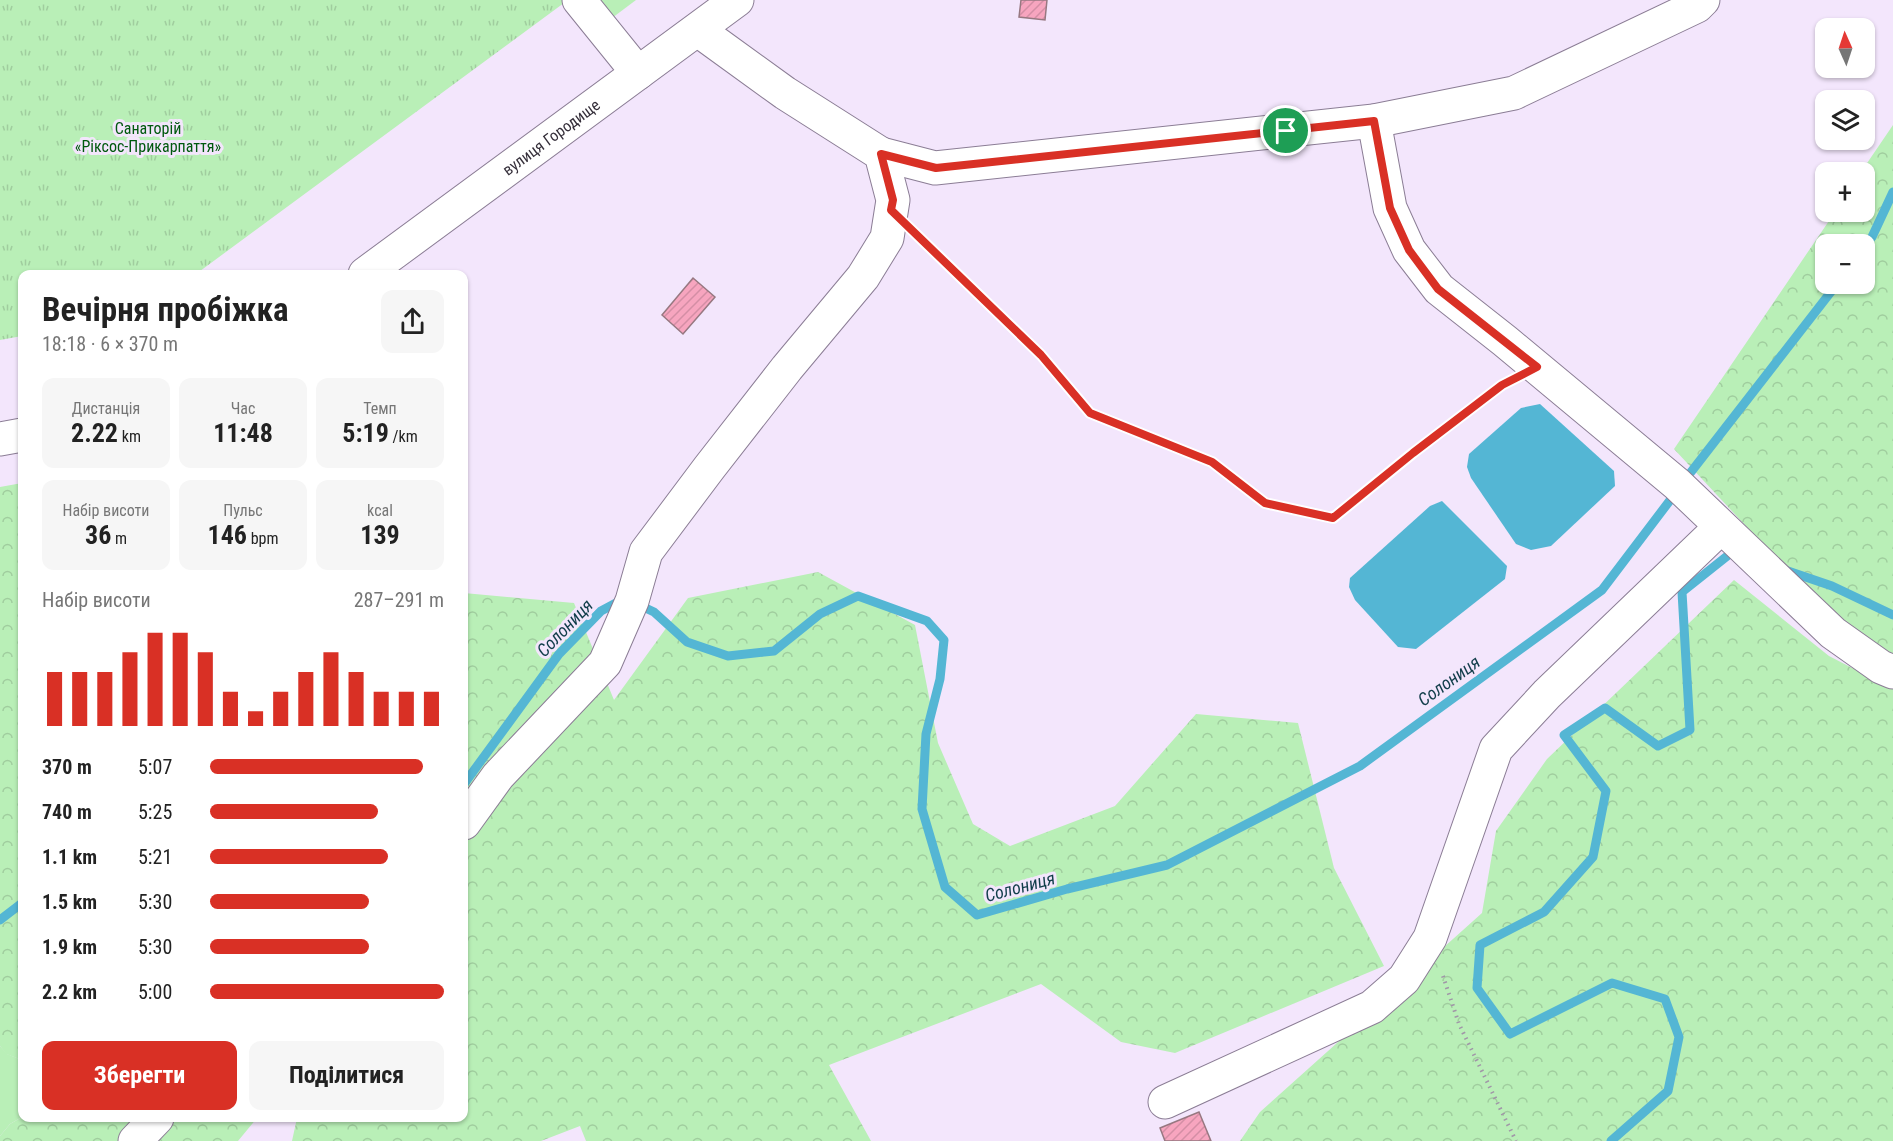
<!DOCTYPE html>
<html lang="uk">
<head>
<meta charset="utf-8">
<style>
	:root { --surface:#fff; --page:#f6f6f6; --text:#222; --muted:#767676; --accent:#d93025 }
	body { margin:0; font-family:"Roboto Condensed",sans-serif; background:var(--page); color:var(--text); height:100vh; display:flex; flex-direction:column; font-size:22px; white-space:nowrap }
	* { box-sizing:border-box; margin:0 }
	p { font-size:20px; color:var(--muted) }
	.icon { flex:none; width:33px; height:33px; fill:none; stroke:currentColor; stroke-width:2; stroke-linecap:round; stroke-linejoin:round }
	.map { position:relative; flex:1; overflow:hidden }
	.panel { position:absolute; left:18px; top:270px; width:450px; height:852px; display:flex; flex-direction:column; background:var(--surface); border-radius:12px; box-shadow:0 2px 4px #0004 }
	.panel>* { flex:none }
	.needle { width:39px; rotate:357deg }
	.controls { position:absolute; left:1815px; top:18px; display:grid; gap:12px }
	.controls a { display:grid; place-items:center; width:60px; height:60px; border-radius:12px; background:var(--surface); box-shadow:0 2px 4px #0004; font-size:30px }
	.pin { position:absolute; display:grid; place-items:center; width:51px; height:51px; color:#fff; margin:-26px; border:3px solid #fff; border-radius:50%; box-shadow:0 2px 6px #0007 }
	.round { display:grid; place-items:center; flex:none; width:63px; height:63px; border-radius:12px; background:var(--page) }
	.summary { display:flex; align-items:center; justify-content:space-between; height:102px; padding:0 24px }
	h1 { font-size:33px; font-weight:700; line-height:45px }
	.figures { display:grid; grid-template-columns:repeat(3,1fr); gap:9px; height:102px; padding:6px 24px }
	.figures div { display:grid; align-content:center; border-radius:12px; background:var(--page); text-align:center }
	.figures b { font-size:26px; font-weight:700 }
	.figures small { font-size:16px; font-weight:400 }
	.figures p { font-size:16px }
	.chart { height:168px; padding:12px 24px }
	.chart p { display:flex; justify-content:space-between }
	.chart svg { width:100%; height:108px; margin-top:6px; stroke:var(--accent); stroke-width:6 }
	.button { display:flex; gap:12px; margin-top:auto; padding:12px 24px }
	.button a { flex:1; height:69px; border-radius:12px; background:var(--accent); color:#fff; font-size:24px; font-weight:700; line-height:69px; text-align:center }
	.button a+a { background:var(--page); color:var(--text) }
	ul { padding:0 24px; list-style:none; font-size:20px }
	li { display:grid; grid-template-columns:96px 72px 1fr; align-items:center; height:45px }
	li i { height:15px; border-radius:8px; background:var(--accent) }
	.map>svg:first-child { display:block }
</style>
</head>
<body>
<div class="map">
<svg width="1893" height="1141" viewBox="0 0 1893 1141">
	<defs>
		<pattern id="forest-crowns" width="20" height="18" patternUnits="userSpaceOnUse" patternTransform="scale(1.5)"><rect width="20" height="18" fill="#b9efb7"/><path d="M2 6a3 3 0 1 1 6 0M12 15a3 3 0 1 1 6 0" fill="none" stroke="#a0cd9e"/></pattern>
		<pattern id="park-tufts" width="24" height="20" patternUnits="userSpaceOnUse" patternTransform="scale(1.5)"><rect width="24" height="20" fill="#b9efb7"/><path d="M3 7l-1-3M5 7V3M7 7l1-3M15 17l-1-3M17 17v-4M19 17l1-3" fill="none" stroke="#a0cd9e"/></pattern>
		<pattern id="building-hatch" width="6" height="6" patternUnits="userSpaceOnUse" patternTransform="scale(1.5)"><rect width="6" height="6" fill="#f7a5bf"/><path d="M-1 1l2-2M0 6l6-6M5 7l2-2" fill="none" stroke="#d48ea5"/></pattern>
	</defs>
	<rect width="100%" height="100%" fill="#f3e6fc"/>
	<g fill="#b9efb7">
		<path d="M591,0h45l-28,21z"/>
		<path d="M0,1046l7,8 15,6v57l-12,7 -10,12z"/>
	</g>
	<g fill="url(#forest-crowns)" fill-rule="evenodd">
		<path d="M1893,125v531l-23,3 -196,-210 161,-237h29v-40h-3zM1826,244h38v40h-38z"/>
		<path d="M22,483v577l-16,-6 -6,-8v-559z"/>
		<path d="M818,572l97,53 23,118 35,81 37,22 105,-40 81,-92 102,9 36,145 50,98 -209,87 -54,-11 -80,-58 -212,81 42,76h-285l-6,-15 -39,15h-249l5,-23h167v-525l110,10 40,97 74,-102z"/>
		<path d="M1734,580l95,76 64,33v452h-653l20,-29 222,-199 14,-82 51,-72z"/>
		<path d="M22,1117v1h235l-19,23h-238v-5l10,-12z"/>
	</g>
	<path fill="url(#park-tufts)" d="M0,0h568l-372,274h-174v62l-22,4z"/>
	<g fill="#54b6d4">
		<path d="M1540,404l74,67 1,15 -64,60 -20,4 -15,-6 -45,-66 -4,-11 2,-13 52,-46z"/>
		<path d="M1442,501l65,65 -2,13 -89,70 -18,-2 -43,-47 -6,-13 1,-9 80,-72z"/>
	</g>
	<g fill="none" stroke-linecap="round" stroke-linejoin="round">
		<g stroke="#54b6d4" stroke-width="9">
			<path d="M1864,247l8,-10 21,-45"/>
			<path d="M1691,472l146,-188"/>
			<path d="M1785,570l47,16 61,29"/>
			<path d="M637,604l17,8 33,30 41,14 46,-5 46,-37 38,-18 69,25 17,19 -4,39 -14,55 -4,75 23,78 32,28 90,-26 100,-24 193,-99 242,-176 69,-91"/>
			<path d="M464,784l95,-130 42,-43 15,-8 8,-1"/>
			<path d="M0,920l22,-17"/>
			<path d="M1611,1141l57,-50 11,-54 -14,-38 -53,-16 -102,51 -33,-46 3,-43 64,-33 49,-55 13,-66 -42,-56 41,-27 53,38 32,-16 -8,-138 49,-39 7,2"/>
		</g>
	</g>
	<g fill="url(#building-hatch)" stroke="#977881" stroke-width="1.5">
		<path d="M1021,0h26l-2,20 -26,-3z"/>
		<path d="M693,278l22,19 -32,37 -21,-19z"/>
		<path d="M1199,1112l12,29h-46l-5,-13z"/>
	</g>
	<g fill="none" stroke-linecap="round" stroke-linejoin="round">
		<g stroke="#8b7d95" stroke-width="35">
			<g id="minor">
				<path d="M579,0l59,73"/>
				<path d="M1374,121l16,87 19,42 30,39 66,52 172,143 156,149 48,34 12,5"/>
				<path d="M881,154l54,14 439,-47 140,-28 183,-87 6,-6"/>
				<path id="s1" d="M365,274l372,-274"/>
				<path d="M0,439l22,-4"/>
				<path d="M464,823l34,-47 107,-113 27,-62 14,-49 63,-84 78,-100 76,-91 24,-39 6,-38 -12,-46 -96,-61 -87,-63"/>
				<path d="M1165,1102l207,-95 32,-28 26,-41 66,-189 51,-55 174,-167"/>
				<path d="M135,1141l22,-23"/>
			</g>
		</g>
		<g stroke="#a096a7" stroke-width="4" stroke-dasharray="1.5 4.5" stroke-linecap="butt">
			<path d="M920,238l121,117 49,58 122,49 53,41 68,15 80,-65 94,-71"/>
			<path d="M1443,976l16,48 57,117"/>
		</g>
		<use href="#minor" stroke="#fff" stroke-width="33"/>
	</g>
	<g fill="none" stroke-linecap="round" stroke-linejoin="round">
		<g stroke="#fff" stroke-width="12">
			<path id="route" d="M1374,121l16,87 19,42 29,39 99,78 -35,18 -89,68 -80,65 -68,-15 -53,-41 -122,-49 -49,-58 -150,-145 2,-10 -12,-46 55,14z"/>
		</g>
		<use href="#route" stroke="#d93025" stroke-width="8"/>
	</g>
	<g text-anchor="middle" stroke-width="6" stroke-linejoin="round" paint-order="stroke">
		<g font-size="16" fill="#00590e" stroke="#f3e6fc">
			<text x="148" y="134">Санаторій<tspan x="148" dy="18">«Ріксос-Прикарпаття»</tspan></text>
		</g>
		<g font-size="16" fill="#352f3a" stroke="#f3e6fc">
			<text dy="6" stroke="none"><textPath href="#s1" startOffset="231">вулиця Городище</textPath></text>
		</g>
		<g font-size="18" font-style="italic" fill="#113d4a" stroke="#f3e6fc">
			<text transform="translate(565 628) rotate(-46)" y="6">Солониця</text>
			<text transform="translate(1449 681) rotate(-36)" y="6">Солониця</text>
			<text transform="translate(1020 887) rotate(-15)" y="6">Солониця</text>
		</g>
	</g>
</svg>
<div class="controls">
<a><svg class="needle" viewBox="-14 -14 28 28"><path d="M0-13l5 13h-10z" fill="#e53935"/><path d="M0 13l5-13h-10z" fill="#767676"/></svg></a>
<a><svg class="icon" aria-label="layers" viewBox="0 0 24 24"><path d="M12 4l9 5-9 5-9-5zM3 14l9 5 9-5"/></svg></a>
<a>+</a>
<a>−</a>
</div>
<div class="pin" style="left:1286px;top:131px;background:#1e9e55"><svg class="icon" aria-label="arrive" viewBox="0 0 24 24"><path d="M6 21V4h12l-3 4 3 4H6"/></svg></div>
<section class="panel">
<div class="summary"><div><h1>Вечірня пробіжка</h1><p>18:18 · 6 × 370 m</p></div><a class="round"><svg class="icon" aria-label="share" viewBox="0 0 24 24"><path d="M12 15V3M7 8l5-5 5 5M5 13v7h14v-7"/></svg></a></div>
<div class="figures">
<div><p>Дистанція</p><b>2.22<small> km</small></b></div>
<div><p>Час</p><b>11:48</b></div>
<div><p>Темп</p><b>5:19<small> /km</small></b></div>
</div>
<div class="figures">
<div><p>Набір висоти</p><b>36<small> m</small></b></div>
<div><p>Пульс</p><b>146<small> bpm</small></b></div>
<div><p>kcal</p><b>139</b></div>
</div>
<div class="chart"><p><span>Набір висоти</span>287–291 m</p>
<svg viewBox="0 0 160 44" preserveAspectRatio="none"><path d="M5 44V22M15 44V22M25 44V22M35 44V14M45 44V6M55 44V6M65 44V14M75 44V30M85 44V38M95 44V30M105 44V22M115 44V14M125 44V22M135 44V30M145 44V30M155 44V30"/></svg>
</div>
<ul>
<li><b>370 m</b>5:07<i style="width:91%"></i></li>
<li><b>740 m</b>5:25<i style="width:72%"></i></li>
<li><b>1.1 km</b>5:21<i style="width:76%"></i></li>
<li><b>1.5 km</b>5:30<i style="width:68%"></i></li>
<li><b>1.9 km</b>5:30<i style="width:68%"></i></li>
<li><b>2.2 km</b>5:00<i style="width:100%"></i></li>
</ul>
<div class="button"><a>Зберегти</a><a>Поділитися</a></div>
</section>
</div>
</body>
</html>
